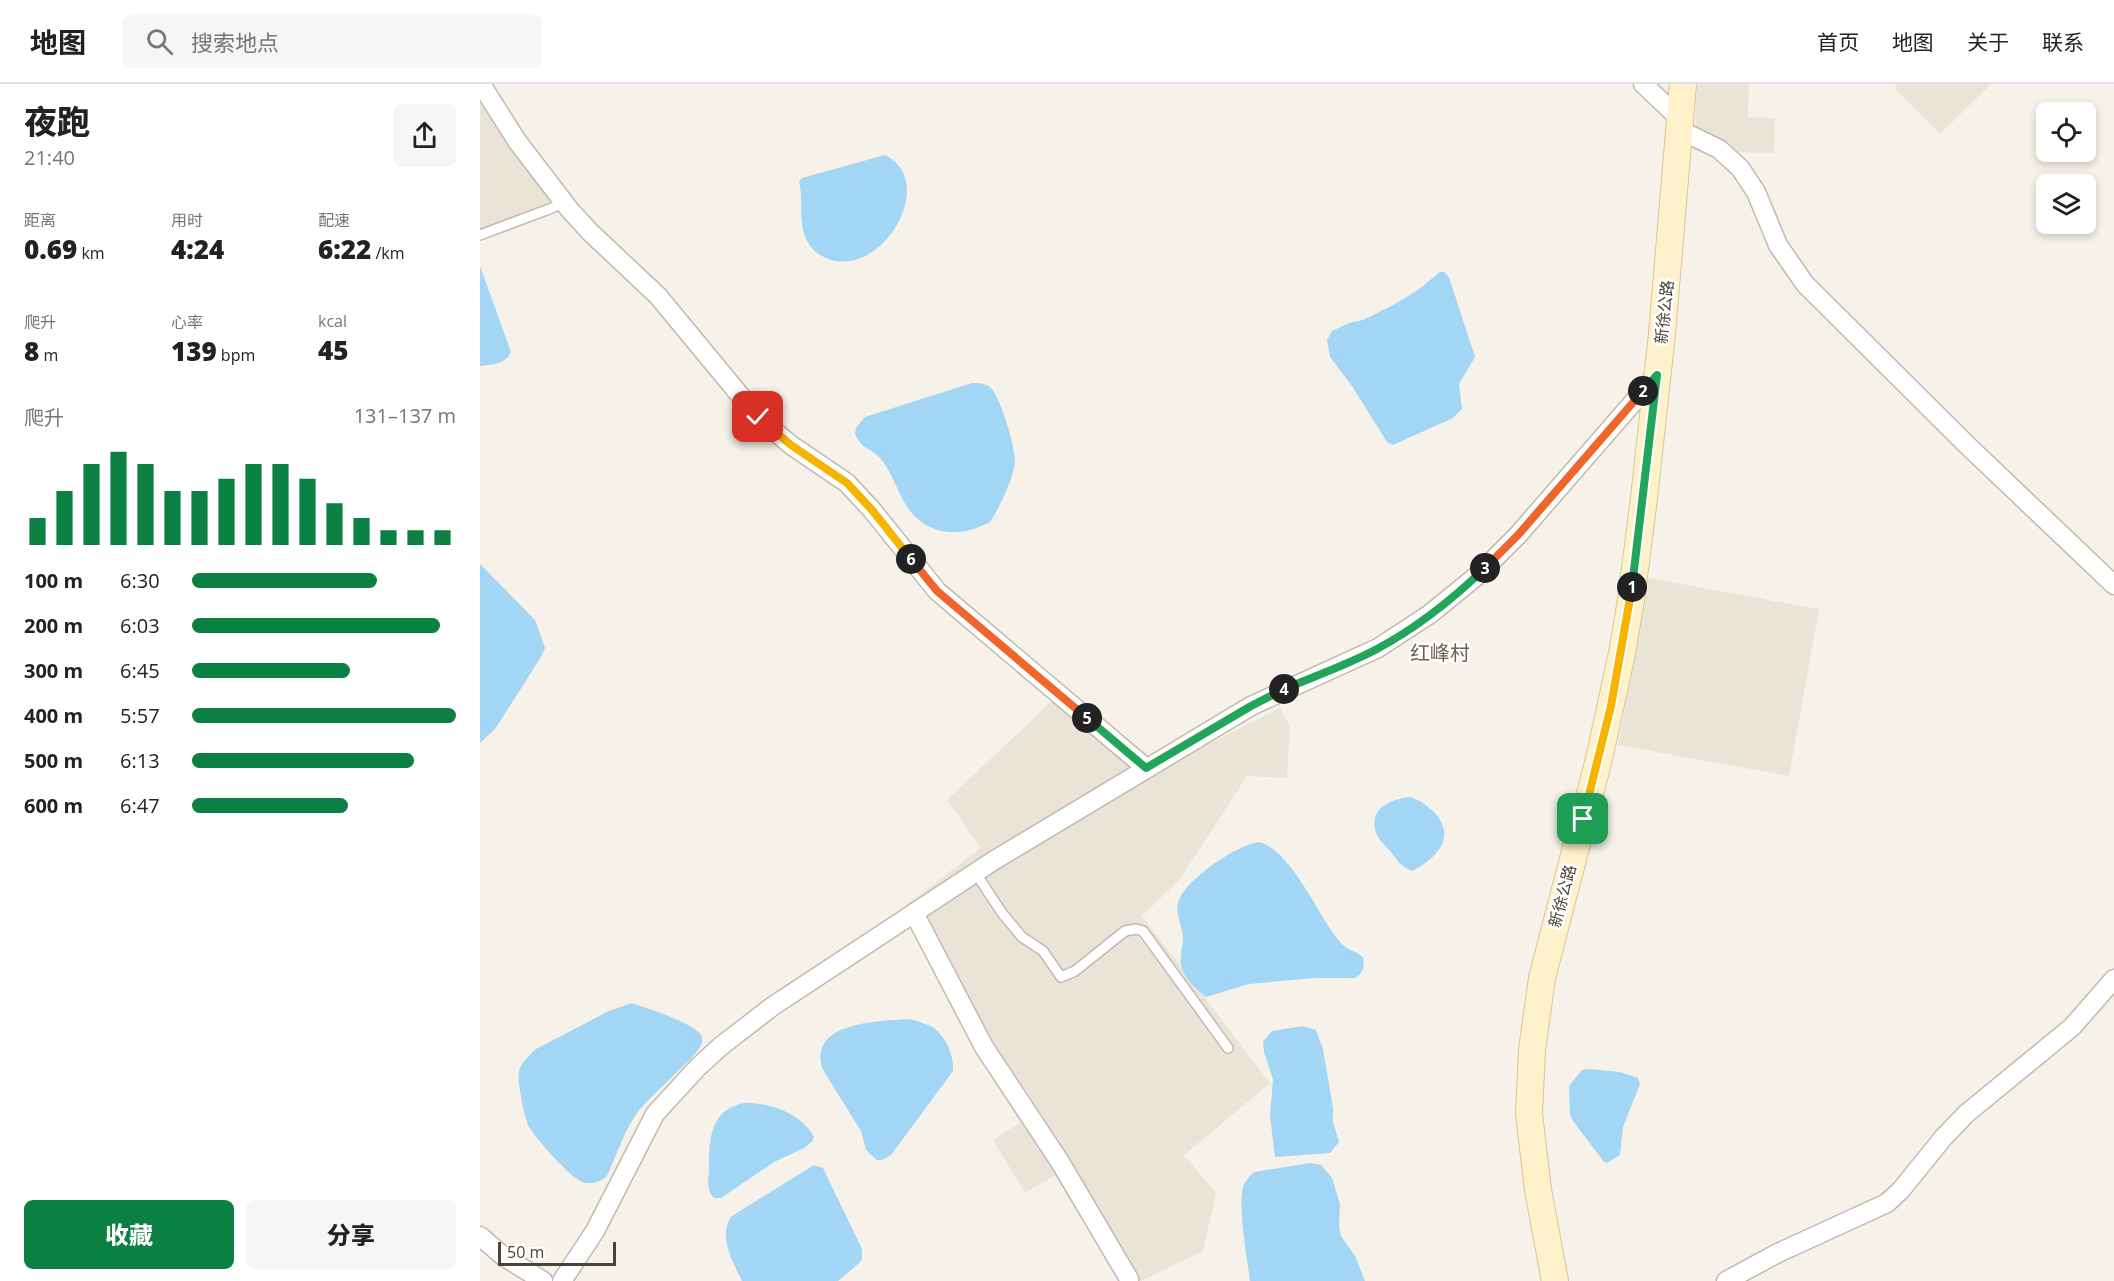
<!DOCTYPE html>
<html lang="zh">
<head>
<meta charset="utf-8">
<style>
	:root { --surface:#fff; --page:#f6f6f6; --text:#222; --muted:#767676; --line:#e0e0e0; --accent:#0b8043 }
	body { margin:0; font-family:"Open Sans","Noto Sans SC",sans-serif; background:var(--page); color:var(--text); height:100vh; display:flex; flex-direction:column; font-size:22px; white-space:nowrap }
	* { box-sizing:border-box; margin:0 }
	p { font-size:20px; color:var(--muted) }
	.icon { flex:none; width:33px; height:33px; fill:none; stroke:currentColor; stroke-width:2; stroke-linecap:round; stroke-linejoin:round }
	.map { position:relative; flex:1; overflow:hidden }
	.sheet { display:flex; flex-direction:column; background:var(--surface); width:480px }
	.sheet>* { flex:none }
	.controls { position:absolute; left:1556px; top:18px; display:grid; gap:12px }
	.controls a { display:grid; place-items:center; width:60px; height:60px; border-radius:9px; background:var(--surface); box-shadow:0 3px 9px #0003; font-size:30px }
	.scale { position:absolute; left:18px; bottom:15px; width:118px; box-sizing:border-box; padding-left:6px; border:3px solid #4a4237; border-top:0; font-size:16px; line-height:21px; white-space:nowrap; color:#4a4237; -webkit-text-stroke:4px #fff; paint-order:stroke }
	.pin { position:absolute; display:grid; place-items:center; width:51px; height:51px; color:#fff; margin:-26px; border-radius:12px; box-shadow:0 3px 9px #0006 }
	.km { position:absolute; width:30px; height:30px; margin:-15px; border-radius:50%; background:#222; color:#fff; font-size:16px; line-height:30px; text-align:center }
	.round { display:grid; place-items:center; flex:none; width:63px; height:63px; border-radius:9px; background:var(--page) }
	.head { display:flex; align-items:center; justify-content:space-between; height:102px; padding:0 24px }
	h1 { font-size:33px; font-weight:800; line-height:45px }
	.figures { display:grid; grid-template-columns:repeat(3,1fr); gap:9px; height:102px; padding:6px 24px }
	.figures div { display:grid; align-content:center }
	.figures b { font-size:26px; font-weight:800 }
	.figures small { font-size:16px; font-weight:400 }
	.figures p { font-size:16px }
	.chart { height:168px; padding:12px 24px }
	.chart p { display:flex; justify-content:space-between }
	.chart svg { width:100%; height:108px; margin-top:6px; stroke:var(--accent); stroke-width:6 }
	.action { display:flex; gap:12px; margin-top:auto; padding:12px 24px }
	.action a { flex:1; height:69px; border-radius:9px; background:var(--accent); color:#fff; font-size:24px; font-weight:800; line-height:69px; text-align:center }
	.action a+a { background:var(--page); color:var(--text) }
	ul { padding:0 24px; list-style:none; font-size:20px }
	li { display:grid; grid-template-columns:96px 72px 1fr; align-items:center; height:45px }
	li i { height:15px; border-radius:8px; background:var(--accent) }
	header { display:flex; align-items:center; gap:36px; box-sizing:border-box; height:84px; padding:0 30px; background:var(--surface); border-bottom:2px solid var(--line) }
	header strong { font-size:28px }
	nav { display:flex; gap:33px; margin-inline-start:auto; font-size:21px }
	.search { width:420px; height:54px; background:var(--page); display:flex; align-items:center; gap:15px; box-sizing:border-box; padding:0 21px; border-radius:9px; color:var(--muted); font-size:22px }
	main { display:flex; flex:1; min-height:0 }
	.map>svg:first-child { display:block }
</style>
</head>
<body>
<header>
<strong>地图</strong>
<div class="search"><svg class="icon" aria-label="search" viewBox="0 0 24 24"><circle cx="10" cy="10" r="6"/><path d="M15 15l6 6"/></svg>搜索地点</div>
<nav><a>首页</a><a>地图</a><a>关于</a><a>联系</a></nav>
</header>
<main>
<section class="sheet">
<div class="head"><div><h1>夜跑</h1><p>21:40</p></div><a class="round"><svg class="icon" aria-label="share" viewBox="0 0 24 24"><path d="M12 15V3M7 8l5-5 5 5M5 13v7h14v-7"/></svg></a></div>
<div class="figures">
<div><p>距离</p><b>0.69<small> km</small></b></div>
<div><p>用时</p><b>4:24</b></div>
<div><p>配速</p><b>6:22<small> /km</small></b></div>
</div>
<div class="figures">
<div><p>爬升</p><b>8<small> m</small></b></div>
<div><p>心率</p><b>139<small> bpm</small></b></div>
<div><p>kcal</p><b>45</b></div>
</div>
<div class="chart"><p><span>爬升</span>131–137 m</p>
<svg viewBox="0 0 160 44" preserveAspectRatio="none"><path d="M5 44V33M15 44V22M25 44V11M35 44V6M45 44V11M55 44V22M65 44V22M75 44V17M85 44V11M95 44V11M105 44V17M115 44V27M125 44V33M135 44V38M145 44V38M155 44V38"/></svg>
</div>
<ul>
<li><b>100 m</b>6:30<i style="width:70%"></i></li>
<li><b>200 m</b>6:03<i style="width:94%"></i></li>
<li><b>300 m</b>6:45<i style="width:60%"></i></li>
<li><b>400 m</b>5:57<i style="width:100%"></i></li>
<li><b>500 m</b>6:13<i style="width:84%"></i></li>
<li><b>600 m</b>6:47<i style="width:59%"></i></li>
</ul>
<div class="action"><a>收藏</a><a>分享</a></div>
</section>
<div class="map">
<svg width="1634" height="1197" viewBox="0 0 1634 1197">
	<rect width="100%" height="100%" fill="#f6f2e9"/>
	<g fill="#eae3d7">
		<path d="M1217,0h52l-1,33 27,1 -1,35 -80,-2z"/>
		<path d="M1418,0h93l-51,50 -46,-46z"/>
		<path d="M0,7l80,119 -80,27z"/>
		<path d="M1169,494l170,31 -30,167 -171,-31z"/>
		<path d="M573,616l95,75 132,-67 10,18 -3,52 -40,-2 -67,103 -38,37 128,167 -86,72 32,38 -13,58 -62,30h-21l-65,-106 -30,18 -32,-53 28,-18 -69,-113 -46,-104 75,-57 -34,-48z"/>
	</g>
	<g fill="#a3d6f5">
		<path d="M405,71c53,26 0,120 -54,105 -8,-3 -18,-8 -22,-16 -12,-18 -5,-43 -10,-63l3,-3z"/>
		<path d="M0,182l31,86c-6,13 -19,12 -31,14z"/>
		<path d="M960,188h4l5,5 26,80 -16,27 3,25 -9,9 -60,27 -6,-3 -35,-56 -22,-29 -3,-17 5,-9 17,-8 14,-3 30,-15 25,-15z"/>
		<path d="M492,299c6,0 13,0 18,4 10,8 26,62 25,75 -1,15 -16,47 -25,60 -28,15 -59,15 -80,-11 -12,-16 -17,-38 -30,-53 -10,-11 -20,-9 -25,-25l1,-5 9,-11z"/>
		<path d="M0,480l55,56 10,28 -4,9 -46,72 -15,14z"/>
		<path d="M930,713c10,3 16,8 24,15 24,25 2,47 -22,59 -11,-4 -15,-11 -21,-19 -5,-5 -13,-13 -15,-19 -8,-25 15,-34 34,-36z"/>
		<path d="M780,758c34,12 57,73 80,100 6,8 16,9 23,15 2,9 0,16 -8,21h-41l-65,6 -43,13c-8,-7 -17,-14 -22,-24 -7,-11 -1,-24 -1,-36 -1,-12 -9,-25 -4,-37 8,-21 58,-56 81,-58z"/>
		<path d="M152,919c14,5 66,21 70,34 4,10 -19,29 -26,36 -12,12 -25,24 -36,36 -15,19 -23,45 -33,67 -7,6 -16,9 -25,6 -11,-4 -49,-46 -54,-57 -4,-12 -11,-42 -9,-54 2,-9 11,-16 17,-22l73,-38z"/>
		<path d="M431,935c7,3 17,5 23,9 13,11 20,27 19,43l-62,84 -9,5h-5l-11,-10 -5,-19 -38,-61c-17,-49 59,-49 88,-51z"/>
		<path d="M823,942l13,4 7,19 10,59v14l6,20 -9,11 -55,4 -5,-41 3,-37 -9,-27 -1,-11 9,-10z"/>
		<path d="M1109,985l31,3 18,6 2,6 -17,43 -3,28 -13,8 -3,-1 -31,-41 -3,-7 -1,-28 13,-16z"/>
		<path d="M264,1019c26,-1 58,11 70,34l-2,5 -8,6 -30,14 -53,36c-4,0 -6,1 -9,-2 -5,-6 -4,-17 -3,-24 0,-29 -1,-62 35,-69z"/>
		<path d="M830,1079l11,2 11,13 8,26 -1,22 2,10 14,20 10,25h-115c-3,-23 -12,-72 -7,-94 2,-6 6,-10 11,-15z"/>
		<path d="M334,1081l9,3 39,81v10l-3,4 -21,18h-96c-9,-19 -25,-46 -10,-65z"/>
	</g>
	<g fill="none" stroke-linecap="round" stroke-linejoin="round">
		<g stroke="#c2b9ab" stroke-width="12">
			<g id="service">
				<path d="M0,151l72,-27 12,-6"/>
				<path d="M495,788l27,41 20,24 21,14 18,26 14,-6 50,-40 11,-2 7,2 85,117"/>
			</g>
		</g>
		<g stroke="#c2b9ab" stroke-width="21">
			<g id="minor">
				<path d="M1,0l36,57 52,68 21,23 68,64 100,121 33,28 56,38 25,27 65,81 209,177"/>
				<path d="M1163,0l38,36"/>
				<path d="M1200,46l39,19 21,19 16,24 22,53 27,39 162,161 147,140"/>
				<path d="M434,829l70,134 76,115 69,117"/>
				<path d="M0,1152l23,20 40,25"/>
				<path d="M82,1197l33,-50 60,-117 43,-47 23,-21 52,-40 220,-145 258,-155 127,-58 52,-34 49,-40 39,-39 139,-160"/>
				<path d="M1246,1197l52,-28 109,-50 14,-13 42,-52 23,-24 106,-87 42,-48"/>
			</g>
		</g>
		<g stroke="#d8c597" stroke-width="28">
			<path id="secondary" d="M1075,1197l-17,-91 -9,-76 3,-64 10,-72 57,-219 23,-106 9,-53 13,-102 18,-164 21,-250"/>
		</g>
		<use href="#service" stroke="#fff" stroke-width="9"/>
		<use href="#minor" stroke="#fff" stroke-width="18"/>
		<use href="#secondary" stroke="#fff1ca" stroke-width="26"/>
	</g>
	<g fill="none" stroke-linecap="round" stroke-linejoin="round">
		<g stroke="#fff" stroke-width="12">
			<path id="split-1" d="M1103,735l28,-113 21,-119"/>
		</g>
		<g stroke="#fff" stroke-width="12">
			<path id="split-2" d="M1152,503l25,-212 -14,16"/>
		</g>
		<g stroke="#fff" stroke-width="12">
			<path id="split-3" d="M1005,484l33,-33 125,-144"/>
		</g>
		<g stroke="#fff" stroke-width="12">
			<path id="split-4" d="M804,605c31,-13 63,-24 93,-40 39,-21 76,-50 108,-81"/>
		</g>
		<g stroke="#fff" stroke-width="12">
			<path id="split-5" d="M607,634l59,50 105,-62 33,-17"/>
		</g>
		<g stroke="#fff" stroke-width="12">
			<path id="split-6" d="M431,475l26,32 150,127"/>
		</g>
		<g stroke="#fff" stroke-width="12">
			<path id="split-7" d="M278,333l33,28 56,38 25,27 39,49"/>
		</g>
		<use href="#split-1" stroke="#f5b400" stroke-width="8"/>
		<use href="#split-2" stroke="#22a559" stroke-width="8"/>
		<use href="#split-3" stroke="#f0652b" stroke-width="8"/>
		<use href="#split-4" stroke="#22a559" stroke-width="8"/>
		<use href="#split-5" stroke="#22a559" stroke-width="8"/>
		<use href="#split-6" stroke="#f0652b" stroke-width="8"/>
		<use href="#split-7" stroke="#f5b400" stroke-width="8"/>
	</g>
	<g text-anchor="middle" stroke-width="5" stroke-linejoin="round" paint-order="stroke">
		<g font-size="16" fill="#4a4237" stroke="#fff">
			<text transform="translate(1184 228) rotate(-84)" y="6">新徐公路</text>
			<text transform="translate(1082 812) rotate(-75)" y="6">新徐公路</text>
		</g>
		<g font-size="20" fill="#6e604d" stroke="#fff">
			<text x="960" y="576">红峰村</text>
		</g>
	</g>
</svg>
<div class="controls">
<a><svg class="icon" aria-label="locate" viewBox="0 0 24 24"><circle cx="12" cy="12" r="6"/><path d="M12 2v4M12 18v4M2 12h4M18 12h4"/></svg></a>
<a><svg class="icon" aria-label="layers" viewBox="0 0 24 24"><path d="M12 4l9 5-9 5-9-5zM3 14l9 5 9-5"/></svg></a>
</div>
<div class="scale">50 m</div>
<div class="pin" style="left:1103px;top:735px;background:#1e9e55"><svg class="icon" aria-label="arrive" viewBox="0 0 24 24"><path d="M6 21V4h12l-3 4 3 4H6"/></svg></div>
<div class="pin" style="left:278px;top:333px;background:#d93025"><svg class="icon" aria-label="check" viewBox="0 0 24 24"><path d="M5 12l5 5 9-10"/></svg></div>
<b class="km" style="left:1152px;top:503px">1</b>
<b class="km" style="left:1163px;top:307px">2</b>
<b class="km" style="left:1005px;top:484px">3</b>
<b class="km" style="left:804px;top:605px">4</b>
<b class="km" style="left:607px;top:634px">5</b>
<b class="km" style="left:431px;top:475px">6</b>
</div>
</main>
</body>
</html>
